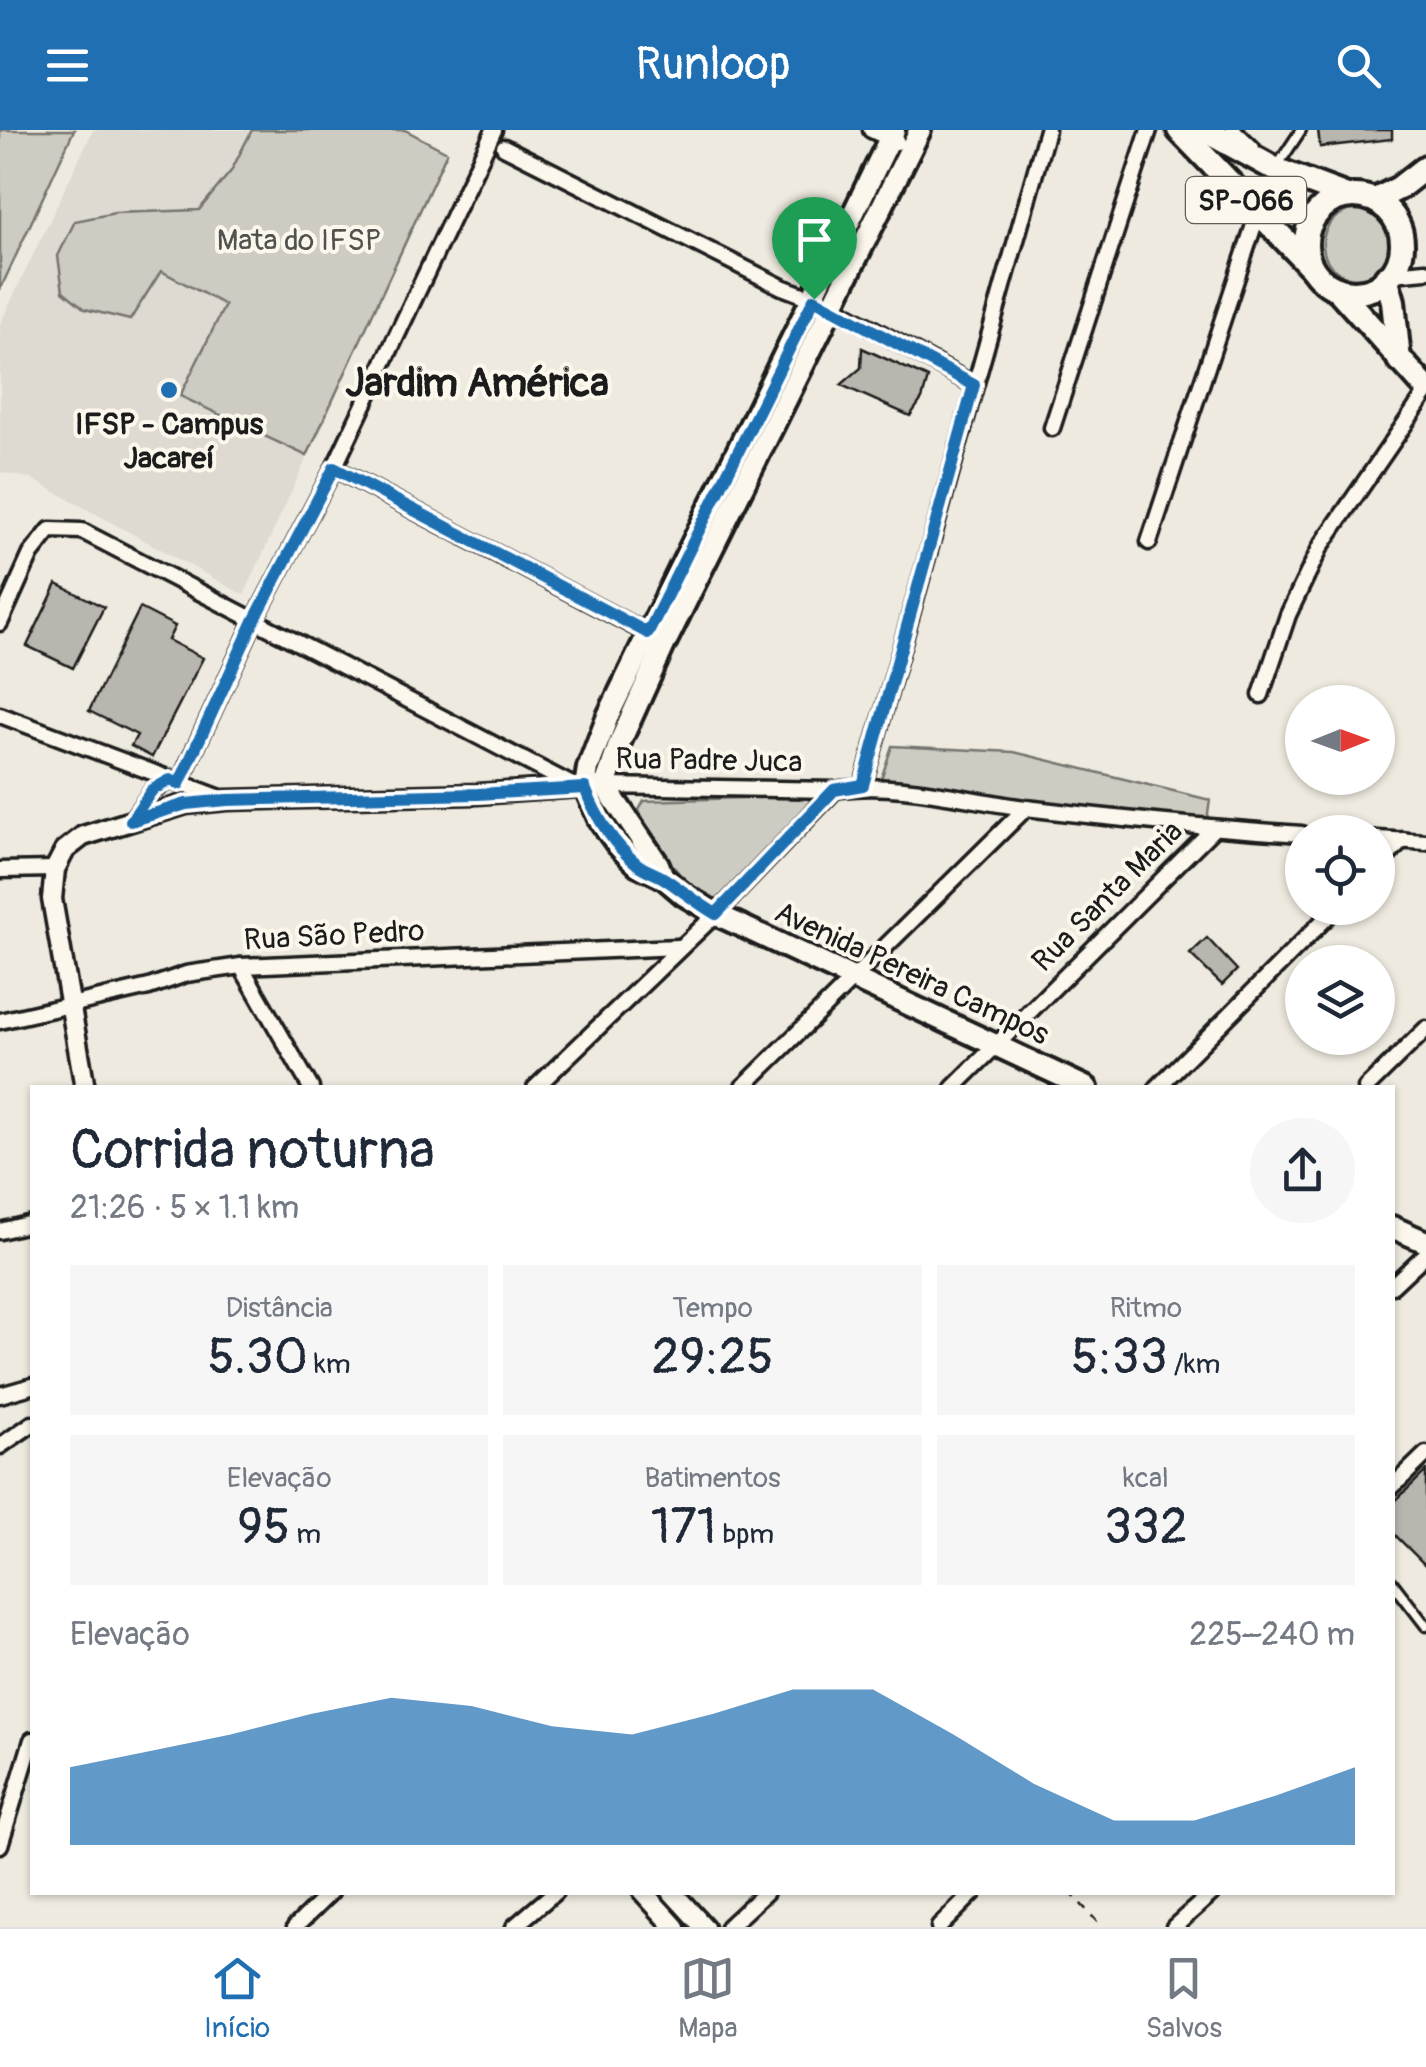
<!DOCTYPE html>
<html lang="pt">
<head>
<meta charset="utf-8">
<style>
	:root { --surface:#fff; --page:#f6f6f7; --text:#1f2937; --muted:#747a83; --line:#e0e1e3; --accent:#1f6fb2 }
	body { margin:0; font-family:Pangolin,sans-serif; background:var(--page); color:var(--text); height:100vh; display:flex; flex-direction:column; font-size:38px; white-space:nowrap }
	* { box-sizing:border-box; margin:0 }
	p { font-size:32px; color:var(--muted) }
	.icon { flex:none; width:55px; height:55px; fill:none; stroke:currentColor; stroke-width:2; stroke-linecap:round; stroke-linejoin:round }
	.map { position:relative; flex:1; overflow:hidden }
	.sheet { position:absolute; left:30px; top:955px; width:1365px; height:810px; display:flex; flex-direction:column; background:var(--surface); border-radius:0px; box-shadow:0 2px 8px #0004 }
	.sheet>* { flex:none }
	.needle { width:65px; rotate:89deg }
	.controls { position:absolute; left:1285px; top:555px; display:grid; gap:20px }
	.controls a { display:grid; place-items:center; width:110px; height:110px; border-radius:50%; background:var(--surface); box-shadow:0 2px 8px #0004; font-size:50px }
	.pin { position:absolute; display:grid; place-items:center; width:85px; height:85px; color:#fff; margin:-102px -42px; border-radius:50% 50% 50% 0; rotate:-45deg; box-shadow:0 0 10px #0007 }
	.pin .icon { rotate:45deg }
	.round { display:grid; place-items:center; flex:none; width:105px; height:105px; border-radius:52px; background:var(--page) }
	.overview { display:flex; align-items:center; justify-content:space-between; height:170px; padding:0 40px }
	h1 { font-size:55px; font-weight:600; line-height:75px }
	.metrics { display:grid; grid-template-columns:repeat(3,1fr); gap:15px; height:170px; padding:10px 40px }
	.metrics div { display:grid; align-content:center; border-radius:0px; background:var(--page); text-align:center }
	.metrics b { font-size:50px; font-weight:600 }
	.metrics small { font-size:28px; font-weight:400 }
	.metrics p { font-size:28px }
	.chart { height:280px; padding:20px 40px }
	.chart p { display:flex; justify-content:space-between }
	.chart svg { width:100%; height:180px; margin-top:10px; fill:var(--accent); opacity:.7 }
	header { display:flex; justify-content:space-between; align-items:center; height:130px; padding:0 40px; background:var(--accent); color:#fff; font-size:45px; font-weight:600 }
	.dock { display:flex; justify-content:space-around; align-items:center; height:140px; border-top:2px solid var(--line); background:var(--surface); font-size:28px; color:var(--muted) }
	.dock a { display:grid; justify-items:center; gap:5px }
	.dock .active { color:var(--accent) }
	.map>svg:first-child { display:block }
</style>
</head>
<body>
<header><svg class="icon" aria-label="menu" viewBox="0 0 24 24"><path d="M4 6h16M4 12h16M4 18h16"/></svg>Runloop<svg class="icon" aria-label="search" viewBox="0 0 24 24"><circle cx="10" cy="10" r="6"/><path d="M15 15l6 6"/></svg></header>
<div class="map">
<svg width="1426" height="1797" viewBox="0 0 1426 1797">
	<rect width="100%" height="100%" fill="#eeeadf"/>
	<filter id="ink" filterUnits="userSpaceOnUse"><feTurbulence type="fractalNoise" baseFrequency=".01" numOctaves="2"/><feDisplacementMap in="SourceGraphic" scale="20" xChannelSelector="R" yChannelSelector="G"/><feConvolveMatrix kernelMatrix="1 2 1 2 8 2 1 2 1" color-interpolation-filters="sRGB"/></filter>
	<g filter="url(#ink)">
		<path fill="#dedad1" d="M93,0h312l42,22 -203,443 -212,-116 -32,-7v-148z"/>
		<g fill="#ceccc2" stroke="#75746f" stroke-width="2.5">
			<path d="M0,0h74l-74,160z"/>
			<path d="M252,0h153l42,22 -140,304 -127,-60 45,-91 -64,-34 -31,49 -45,-11 -22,-18 -5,-35 17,-35 40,-8 84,-3 32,-39z"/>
			<circle cx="1357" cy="114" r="34"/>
			<path d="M892,616l122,6 196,48 -3,21 -172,-18 -154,-24z"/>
			<path d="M806,666l4,5 -82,97c-8,4 -14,6 -23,2 -16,-9 -61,-71 -66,-90l5,-9z"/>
		</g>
		<g fill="#b9b6af" stroke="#1c1c1c" stroke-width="2.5">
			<path d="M1318,0h74v9l-72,8z"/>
			<path d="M862,218l66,30 -6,21 -12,17 -69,-31 20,-17z"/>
			<path d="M57,454l47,23 -31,61 -46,-22z"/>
			<path d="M140,478l35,18 -7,14 35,18 -51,99 -21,-11 6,-11 -48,-24z"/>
			<path d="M1207,808l30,32 -15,15 -32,-31z"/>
			<path d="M1426,1341v95l-34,-34v-28z"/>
		</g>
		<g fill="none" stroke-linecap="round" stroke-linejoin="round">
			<g stroke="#1c1c1c" stroke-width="15">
				<g id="service">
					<path d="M1276,38l25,-38"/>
					<path d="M1392,1452l34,44"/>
				</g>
			</g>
			<g stroke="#1c1c1c" stroke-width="21">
				<g id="minor">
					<path d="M871,0l26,12"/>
					<path d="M1233,0l19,18"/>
					<path d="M504,17l278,140 50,19 142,79"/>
					<path d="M1392,144l34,-3"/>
					<path d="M1052,298l97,-298"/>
					<path d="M334,338l313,165"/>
					<path d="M1149,412l109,-329"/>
					<path d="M0,493l31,-69 19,-24 32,1 492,255"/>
					<path d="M1261,565l27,-80 33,-69 105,-153"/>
					<path d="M0,585l221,83"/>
					<path d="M179,654l75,-163 80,-153 160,-338"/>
					<path d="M863,655l184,-655"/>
					<path d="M605,656l230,4c61,-10 129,10 191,18 92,11 184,20 276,26"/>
					<path d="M131,691l22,-31 17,-10"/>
					<path d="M1378,709l48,3"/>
					<path d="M1378,736l25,-26"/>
					<path d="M0,740l55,-1"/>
					<path d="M241,836l70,122"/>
					<path d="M0,891l149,-34 37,-13 55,-8 437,-19"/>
					<path d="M535,958l181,-174 119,-124"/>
					<path d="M742,958l284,-280"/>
					<path d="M953,958l261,-260"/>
					<path d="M1157,958l179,-180"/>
					<path d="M1366,958l60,-59"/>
					<path d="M0,1101l32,-8"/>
					<path d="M1392,1156l34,-32"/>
					<path d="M0,1265l32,-9"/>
					<path d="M0,1316l32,-22"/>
					<path d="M1392,1357l34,-33"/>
					<path d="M0,1715l32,-105"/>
					<path d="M295,1797l36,-35"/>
					<path d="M514,1797l41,-35"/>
					<path d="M728,1797l38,-35"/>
					<path d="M939,1797l35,-35"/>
					<path d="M1174,1797l39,-35"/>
				</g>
			</g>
			<g stroke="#1c1c1c" stroke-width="25">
				<g id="tertiary">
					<path d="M85,958l-33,-189 3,-30 10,-19 18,-14 103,-32 41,-4 251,-6 118,-8"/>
					<path d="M643,1762l32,35"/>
					<path d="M672,1762l32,35"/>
				</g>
			</g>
			<g stroke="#1c1c1c" stroke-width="28">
				<g id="secondary">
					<path d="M894,0l-286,586 -20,52 -3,19 14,32 17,24 22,22 25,12 21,18 32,19 371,174"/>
					<path d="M663,747l-5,-13 -53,-78 15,-44 44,-97 256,-515"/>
					<path d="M1392,1097l34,15"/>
				</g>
			</g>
			<g stroke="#1c1c1c" stroke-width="30">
				<g id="primary">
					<path d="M1179,0l133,138"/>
					<path d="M1204,0l71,39 72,27"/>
					<circle cx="1354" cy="114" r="48"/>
					<path d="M1375,70l24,-12 27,-21"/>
					<path d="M1386,147l7,24 6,59"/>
					<path d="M1337,159l89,99"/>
				</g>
			</g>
			<path stroke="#1c1c1c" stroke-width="2.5" stroke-dasharray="8 8" stroke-linecap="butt" d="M1070,1762l32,35"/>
			<use href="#service" stroke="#fbf7ec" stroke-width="8"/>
			<use href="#minor" stroke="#fbf7ec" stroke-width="14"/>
			<use href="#tertiary" stroke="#fbf7ec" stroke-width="18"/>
			<use href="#secondary" stroke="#fbf7ec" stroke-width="20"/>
			<use href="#primary" stroke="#fbf7ec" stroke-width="22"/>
		</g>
	</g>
	<g fill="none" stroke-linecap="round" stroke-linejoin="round" filter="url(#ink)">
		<g stroke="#fff" stroke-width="20">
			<path id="route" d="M814,169l160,86 -111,400 -29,5 -118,124c-19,-11 -34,-24 -51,-35 -9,-6 -19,-8 -28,-15 -24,-20 -41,-47 -52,-76l-107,6 -251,6 -41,4 -55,17 21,-31 18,-10 9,4 75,-163 80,-153 314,165z"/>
		</g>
		<use href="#route" stroke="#1f6fb2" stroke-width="12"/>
	</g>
	<circle fill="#1f6fb2" stroke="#fbf7ec" stroke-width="4" cx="169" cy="260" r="10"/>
	<g text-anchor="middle" stroke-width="8" stroke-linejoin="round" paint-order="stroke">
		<rect fill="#fbf7ec" stroke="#5f5e5a" stroke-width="2.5" x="1186" y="47" width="120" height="46" rx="8"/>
		<g font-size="28" font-weight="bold" fill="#1c1c1c">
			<text x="1246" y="80">SP-066</text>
		</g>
		<g font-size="30" fill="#51514e" stroke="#fbf7ec">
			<text x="299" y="120">Mata do IFSP</text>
		</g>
		<g font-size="30" font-weight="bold" fill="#1c1c1c" stroke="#fbf7ec">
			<text x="169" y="304">IFSP - Campus<tspan x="169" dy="34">Jacareí</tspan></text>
		</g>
		<g font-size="30" fill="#1c1c1c" stroke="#fbf7ec">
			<text transform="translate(709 630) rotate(1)" y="10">Rua Padre Juca</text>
			<text transform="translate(1107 766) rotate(-45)" y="10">Rua Santa Maria</text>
			<text transform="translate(334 805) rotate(-3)" y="10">Rua São Pedro</text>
			<text transform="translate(912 843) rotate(25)" y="10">Avenida Pereira Campos</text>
		</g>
		<g font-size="40" font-weight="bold" fill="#1c1c1c" stroke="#fbf7ec">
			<text x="477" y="266">Jardim América</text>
		</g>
	</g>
</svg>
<div class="controls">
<a><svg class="needle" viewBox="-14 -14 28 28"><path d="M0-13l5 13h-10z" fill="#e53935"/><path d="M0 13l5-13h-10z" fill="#747a83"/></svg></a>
<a><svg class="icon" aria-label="locate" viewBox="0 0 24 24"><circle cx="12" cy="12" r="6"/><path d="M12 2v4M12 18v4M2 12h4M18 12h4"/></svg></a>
<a><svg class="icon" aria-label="layers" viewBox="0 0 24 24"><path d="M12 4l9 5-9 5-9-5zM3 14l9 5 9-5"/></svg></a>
</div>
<div class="pin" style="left:814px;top:169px;background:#1e9e55"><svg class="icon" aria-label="arrive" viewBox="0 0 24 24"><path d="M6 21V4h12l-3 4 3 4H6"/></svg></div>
<section class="sheet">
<div class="overview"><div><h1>Corrida noturna</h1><p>21:26 · 5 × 1.1 km</p></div><a class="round"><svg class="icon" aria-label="share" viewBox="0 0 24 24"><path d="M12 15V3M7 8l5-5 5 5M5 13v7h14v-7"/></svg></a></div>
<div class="metrics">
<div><p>Distância</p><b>5.30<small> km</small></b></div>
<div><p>Tempo</p><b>29:25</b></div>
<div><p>Ritmo</p><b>5:33<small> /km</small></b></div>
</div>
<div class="metrics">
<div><p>Elevação</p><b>95<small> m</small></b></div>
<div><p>Batimentos</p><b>171<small> bpm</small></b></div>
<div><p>kcal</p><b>332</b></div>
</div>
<div class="chart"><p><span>Elevação</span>225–240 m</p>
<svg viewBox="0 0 160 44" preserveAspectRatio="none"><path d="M0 44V25L10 21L20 17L30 12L40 8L50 10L60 15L70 17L80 12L90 6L100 6L110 17L120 29L130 38L140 38L150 32L160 25V44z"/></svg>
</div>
</section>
</div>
<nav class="dock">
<a class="active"><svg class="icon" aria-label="home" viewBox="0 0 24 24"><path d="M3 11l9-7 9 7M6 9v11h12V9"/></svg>Início</a>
<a><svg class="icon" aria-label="map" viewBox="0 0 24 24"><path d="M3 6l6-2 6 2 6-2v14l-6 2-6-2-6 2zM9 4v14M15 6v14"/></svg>Mapa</a>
<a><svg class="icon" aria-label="saved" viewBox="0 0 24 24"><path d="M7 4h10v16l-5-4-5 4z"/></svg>Salvos</a>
</nav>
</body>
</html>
